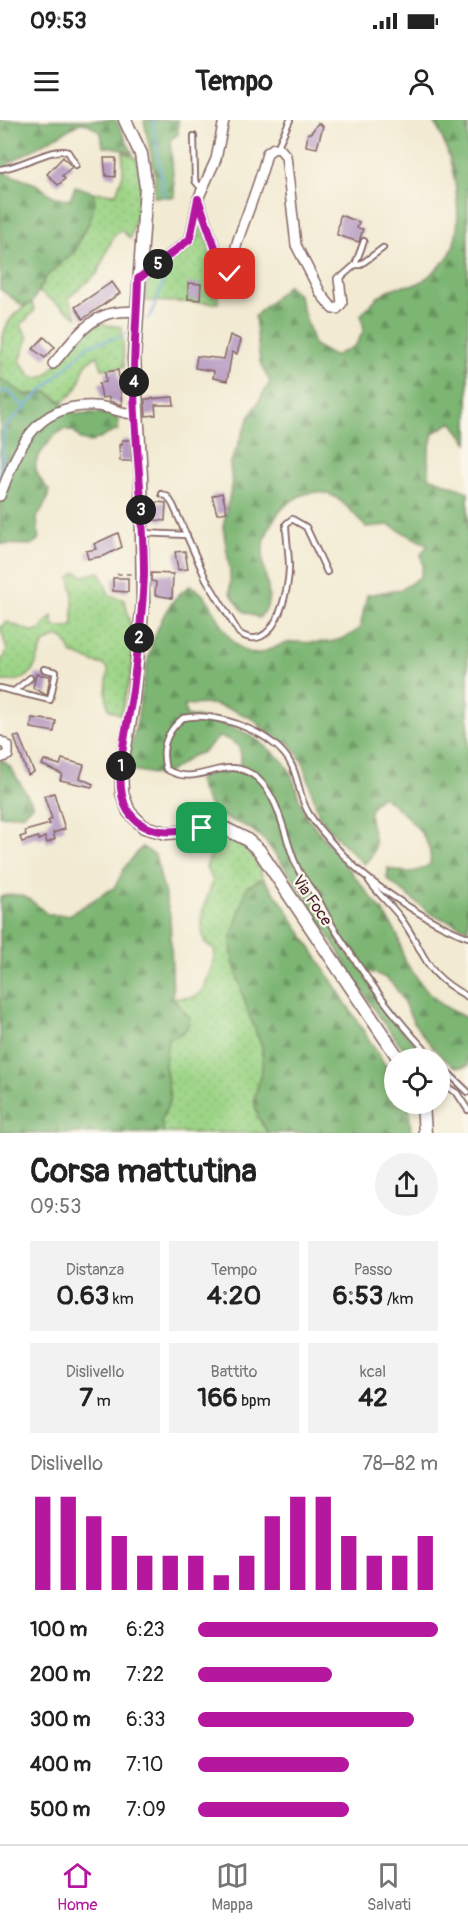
<!DOCTYPE html>
<html lang="it">
<head>
<meta charset="utf-8">
<style>
	:root { --surface:#fff; --page:#f2f2f2; --text:#222; --muted:#767676; --line:#e0e0e0; --accent:#b5179e }
	body { margin:0; font-family:Pangolin,sans-serif; background:var(--page); color:var(--text); height:100vh; display:flex; flex-direction:column; font-size:22px; white-space:nowrap }
	* { box-sizing:border-box; margin:0 }
	p { font-size:20px; color:var(--muted) }
	.icon { flex:none; width:33px; height:33px; fill:none; stroke:currentColor; stroke-width:2; stroke-linecap:round; stroke-linejoin:round }
	.map { position:relative; height:1013px; overflow:hidden }
	.details { display:flex; flex-direction:column; background:var(--surface); flex:1 }
	.details>* { flex:none }
	.buttons { position:absolute; left:384px; top:928px; display:grid; gap:12px }
	.buttons a { display:grid; place-items:center; width:66px; height:66px; border-radius:50%; background:var(--surface); box-shadow:0 3px 9px #0003; font-size:30px }
	.pin { position:absolute; display:grid; place-items:center; width:51px; height:51px; color:#fff; margin:-26px; border-radius:12px; box-shadow:0 3px 9px #0006 }
	.km { position:absolute; width:30px; height:30px; margin:-15px; border-radius:50%; background:#222; color:#fff; font-size:16px; line-height:30px; text-align:center }
	.round { display:grid; place-items:center; flex:none; width:63px; height:63px; border-radius:32px; background:var(--page) }
	.headline { display:flex; align-items:center; justify-content:space-between; height:102px; padding:0 30px }
	h1 { font-size:33px; font-weight:700; line-height:45px }
	.figures { display:grid; grid-template-columns:repeat(3,1fr); gap:9px; height:102px; padding:6px 30px }
	.figures div { display:grid; align-content:center; border-radius:0px; background:var(--page); text-align:center }
	.figures b { font-size:26px; font-weight:700 }
	.figures small { font-size:16px; font-weight:400 }
	.figures p { font-size:16px }
	.chart { height:168px; padding:12px 30px }
	.chart p { display:flex; justify-content:space-between }
	.chart svg { width:100%; height:108px; margin-top:6px; stroke:var(--accent); stroke-width:6 }
	ul { padding:0 30px; list-style:none; font-size:20px }
	li { display:grid; grid-template-columns:96px 72px 1fr; align-items:center; height:45px }
	li i { height:15px; border-radius:8px; background:var(--accent) }
	.status { display:flex; justify-content:space-between; align-items:center; height:42px; padding:0 30px; background:var(--surface); direction:ltr }
	.status svg { height:16px; fill:currentColor }
	header { display:flex; justify-content:space-between; align-items:center; height:78px; padding:0 30px; background:var(--surface); font-size:27px; font-weight:700 }
	.tabs { display:flex; justify-content:space-around; align-items:center; height:84px; border-top:2px solid var(--line); background:var(--surface); font-size:16px; color:var(--muted) }
	.tabs a { display:grid; justify-items:center; gap:3px }
	.tabs .on { color:var(--accent) }
	.map>svg:first-child { display:block }
</style>
</head>
<body>
<div class="status"><b>09:53</b><svg viewBox="0 0 49 12"><path d="M0 12V9h3v3zM5 12V6h3v6zM10 12V3h3v9zM15 12V0h3v12zM26 1h20v11H26zM47 4h2v5h-2z"/></svg></div>
<header><svg class="icon" aria-label="menu" viewBox="0 0 24 24"><path d="M4 6h16M4 12h16M4 18h16"/></svg>Tempo<svg class="icon" aria-label="person" viewBox="0 0 24 24"><circle cx="12" cy="8" r="4"/><path d="M4 21q1-7 8-7t8 7"/></svg></header>
<div class="map">
<svg width="468" height="1013" viewBox="0 0 468 1013">
	<defs>
		<pattern id="grass-dots" width="8" height="8" patternUnits="userSpaceOnUse" patternTransform="scale(1.5)"><rect width="8" height="8" fill="#9cd486"/><path d="M2 2h.1M6 6h.1" fill="none" stroke="#88b674" stroke-width="1.8" stroke-linecap="round"/></pattern>
		<pattern id="forest-firs" width="22" height="20" patternUnits="userSpaceOnUse" patternTransform="scale(1.5)"><rect width="22" height="20" fill="#7db673"/><path d="M5 1l3.5 6h-7zM16 11l3.5 6h-7z" fill="#68935f"/></pattern>
	</defs>
	<rect width="100%" height="100%" fill="#fbf7ec"/>
	<filter id="ink" filterUnits="userSpaceOnUse"><feTurbulence type="fractalNoise" baseFrequency=".0167" numOctaves="2"/><feDisplacementMap in="SourceGraphic" scale="12" xChannelSelector="R" yChannelSelector="G"/><feConvolveMatrix kernelMatrix="1 2 1 2 8 2 1 2 1" color-interpolation-filters="sRGB"/></filter>
	<filter id="wash" filterUnits="userSpaceOnUse"><feTurbulence type="fractalNoise" baseFrequency=".008" numOctaves="4" result="noise"/><feDisplacementMap in="SourceGraphic" scale="24" xChannelSelector="R" yChannelSelector="G"/><feGaussianBlur stdDeviation="1.35" result="paint"/><feColorMatrix in="noise" values="0 0 0 0 0 0 0 0 0 0 0 0 0 0 0 0 0 1.4 0 .05"/><feComposite in="paint" operator="in"/></filter>
	<g filter="url(#wash)">
		<rect width="100%" height="100%" fill="#f2ead2"/>
		<g fill="url(#grass-dots)" stroke="#737a58" stroke-width="1.5">
			<path d="M123,32l14,6c7,29 1,53 -7,81l-8,-9 -8,5 -17,39 -29,24 9,19 -38,-25 7,-15 30,-27 19,-48 -2,-10 23,2 7,-20z"/>
			<path d="M201,94l16,71 1,18 -73,-2 3,-23 51,-41 -1,-21z"/>
			<path d="M32,183l3,7 -14,15 7,13 -8,23 12,16 8,1 8,-4 27,-32 27,-21 3,4 17,2 2,40 -22,2 -4,-13c-18,7 -14,19 -21,32 -3,5 -10,10 -14,14l-16,-10c-24,6 -29,0 -47,-14 0,-33 0,-62 32,-75z"/>
			<path d="M76,452l7,4 17,-4 9,23 16,5 5,25 5,7 -2,32 -12,51 -13,-6 -2,-16 2,-24 -6,-5c-11,0 -18,-9 -30,-10l-7,-14 -7,-4 -14,7c-12,26 -8,40 -44,38v-21l4,-2 3,-8 -7,-23 7,-5 23,9h9l13,-15 2,10 12,2 7,-3v-32l-3,-15z"/>
			<path d="M218,716c23,3 38,21 45,42l-16,9 1,125 14,35 1,18 -9,35 4,17 10,16h-104l-3,-11 9,-23 -5,-35 2,-26c13,-3 21,-6 23,-20l-17,-20c28,0 28,-2 37,-26 3,-9 6,-13 4,-23l-9,-6c-9,-28 0,-36 8,-62l-7,-14z"/>
		</g>
		<g fill="url(#forest-firs)" stroke="#646a4f" stroke-width="1.5">
			<path d="M0,0h116l17,34 -19,-7h-11l-2,-14 -13,-9 -8,-1 -71,40 -4,10 31,11 17,12 17,4 5,-14 18,6 2,10 -5,20 -12,18 -2,10 -30,27 -14,26 -9,3 -23,-17z"/>
			<path d="M144,0h34v14l-8,6 5,57h-21l1,-21z"/>
			<path d="M433,0h35v323l-16,-21 -19,11 -5,22 1,22 39,15v437l-37,-15 -44,-35 1,-11c17,6 28,6 42,-4 5,-28 -28,-52 -47,-68 -33,18 10,45 -19,68l-24,-23 -21,-25 -16,-54 -13,-18 -21,-10 -16,-15 -20,-9 -21,-6 -27,1 1,10c32,7 58,12 84,35 7,6 15,11 19,20 8,15 9,32 18,47l80,100 11,19 6,24 21,29 17,16 26,14v47c-5,1 -9,2 -14,0 -11,-5 -38,-37 -43,-49 -11,-21 -15,-40 -42,-45l-2,4 11,25 50,58h-14l-5,-4c-56,-65 -88,-144 -141,-210 -29,-36 -54,-11 -70,-65 12,-10 28,-7 42,-14 4,-18 -4,-26 -21,-29l-16,15 -11,4 -28,20 -32,-6 -4,-10c3,-15 8,-31 10,-45 7,-41 14,-106 52,-129 29,11 29,58 61,67 13,3 27,-11 44,-11 25,1 45,3 65,-14l7,-33 35,-6 18,-12 3,-11 -2,-12 7,-9 -39,-20 -23,2c-19,-21 -35,-44 -66,-31 -24,11 -39,39 -37,65 1,14 9,32 4,46 -1,4 -6,8 -8,11l-16,-7 -13,-18v-22l-7,-44 9,-43 -2,-20 19,-46 21,-36 -10,-20 -5,-46 33,-31 11,11 15,49 20,11 21,-10 9,-16 -3,-15c10,-12 20,-24 36,-28 7,-2 16,-1 22,-4 9,-5 26,-21 31,-29 17,-35 3,-102 -17,-134z"/>
			<path d="M0,258l27,18 20,-4 30,22c14,-1 32,-4 42,6l-1,10 -27,12 -10,-2 -6,-8 -10,-3c-8,4 -10,6 -15,12 -17,20 -21,28 -1,49l-2,10 -10,18 2,21 -8,6 -31,-1z"/>
			<path d="M0,638l11,10 22,37 -10,9 -23,2z"/>
			<path d="M142,727l13,8 15,60 3,83 17,20c-2,14 -10,17 -22,20l-3,26 5,35 -9,23 3,11h-164v-236c22,-8 32,3 48,18h21l46,-28 10,-20z"/>
			<path d="M263,758l20,26 111,175v25h15l2,29h-143l-10,-16 -4,-17 9,-35 -1,-18 -14,-35 -16,-55 -1,-19 16,-51z"/>
		</g>
		<g fill="none" stroke-linecap="round" stroke-linejoin="round">
			<g stroke="#6ca7dd" stroke-width="2">
				<path d="M153,0l11,77"/>
				<path d="M147,199l4,-4 12,-32 1,-15"/>
				<path d="M122,216l10,-6"/>
				<path d="M0,271l10,1 9,11 8,2"/>
				<path d="M0,358l5,-51 84,-82 31,-8"/>
			</g>
		</g>
		<g id="blocks">
			<g fill="#b79bc2">
				<path d="M318,3l5,3 -6,22 -11,-2 2,-13h3z"/>
				<path d="M63,37l9,10 -10,9 3,3 -7,6 -11,-11z"/>
				<path d="M104,38h12l-1,19 -9,-1z"/>
				<path d="M340,95l19,7 -2,6 6,1 -4,13 -22,-7z"/>
				<path d="M112,162l8,11 -37,26 -8,-12z"/>
				<path d="M188,163l13,1 -1,16 -12,-1z"/>
				<path d="M230,215l11,5 -4,14 -5,-2 -5,29 -14,-3 1,-7 -19,-3 2,-12 27,3z"/>
				<path d="M44,217l11,10 -10,11 -12,-9z"/>
				<path d="M118,250l2,16 2,19 -13,-4v-4l-7,1 -3,-15 7,-1 -1,-10z"/>
				<path d="M173,277l1,8h-19l1,10 -10,1 -1,-17z"/>
				<path d="M122,320h9l1,21h-12l-1,-16 3,-1z"/>
				<path d="M222,373l5,19 -10,2 -5,-18z"/>
				<path d="M157,382l9,1 -1,18 -10,-1z"/>
				<path d="M118,413l4,14 -18,9 -16,3 -2,-8 10,-2 -2,-5z"/>
				<path d="M185,431l3,18 -10,1 -3,-18z"/>
				<path d="M151,453l22,1 -1,24 -17,-3 1,-13 -5,-1z"/>
				<path d="M113,458h15v14l-15,-1z"/>
				<path d="M36,554l14,2 -3,19 -14,-7z"/>
				<path d="M32,598l24,3 -2,11 -23,-4z"/>
				<path d="M19,616l15,36 -6,3 -14,-38z"/>
				<path d="M62,639l22,6 -4,13 13,6 -1,3 -32,-7 2,-6 -20,-9 2,-5 16,5z"/>
				<path d="M54,673l11,36 -12,4 2,6 -8,4 -2,-6 -6,3 -1,-3 -16,5 -2,-5 6,-2 -1,-4 25,-7 -2,-3 4,-2 -8,-23z"/>
			</g>
		</g>
	</g>
	<g filter="url(#ink)">
		<use href="#blocks" fill-opacity="0" stroke="#856665" stroke-width="1.5"/>
		<g fill="none" stroke-linecap="round" stroke-linejoin="round">
			<g stroke="#856665" stroke-width="8">
				<g id="service">
					<path d="M194,16l1,45 6,7"/>
					<path d="M277,28l13,-28"/>
					<path d="M0,49c19,-1 54,-23 68,-17l8,13"/>
					<path d="M355,145h5l23,-17"/>
					<path d="M339,159l16,-14 9,-24"/>
					<path d="M162,374l6,3 5,8 33,74 33,54c35,24 50,-42 50,-66 0,-15 -3,-29 -3,-43l6,-5 14,8 21,45"/>
					<path d="M142,413l45,2"/>
					<path d="M0,568l50,12 6,-28 -12,-3"/>
					<path d="M14,571l16,-13"/>
					<path d="M369,761c9,13 21,23 31,36 28,38 20,54 68,80"/>
					<path d="M434,939c-39,-39 -71,-85 -100,-131 -7,-10 -11,-22 -18,-32 -5,-8 -11,-15 -16,-23 -16,-29 -17,-72 -43,-95 -33,-27 -58,12 -91,-9 -6,-21 1,-38 17,-51 32,-8 93,15 108,46 8,15 8,33 17,48 9,16 25,32 38,46 26,28 85,66 122,79"/>
					<path d="M440,945l28,27"/>
					<path d="M440,963l17,10 11,17"/>
				</g>
			</g>
			<g stroke="#856665" stroke-width="12">
				<g id="minor">
					<path d="M198,79l25,71 7,4c6,-7 4,-22 7,-31 10,-31 23,-59 30,-90l7,-5 6,1 6,7 10,89 25,49 12,15h4l5,-6 -3,-24"/>
					<path d="M138,159l52,-40 8,-40 18,-40 8,-39"/>
					<path d="M53,244c15,-17 32,-43 55,-50 9,-3 20,-2 29,-3"/>
					<path d="M0,376c18,-48 35,-93 95,-90 14,0 26,8 40,8"/>
					<path d="M0,621l8,5v9l-8,3"/>
				</g>
			</g>
			<g stroke="#856665" stroke-width="15">
				<g id="secondary">
					<path d="M125,0l16,34 5,33 -12,171 7,119 2,125 -11,107 -11,60 1,24 7,19 15,15 22,6 60,-4 20,10 13,11 140,209"/>
					<path d="M423,984l2,29"/>
				</g>
			</g>
			<path stroke="#856665" stroke-width="1.5" stroke-dasharray="4.5 4.5" stroke-linecap="butt" d="M117,454h14"/>
			<use href="#service" stroke="#fff" stroke-width="4.5"/>
			<use href="#minor" stroke="#fff" stroke-width="9"/>
			<use href="#secondary" stroke="#fff" stroke-width="12"/>
		</g>
	</g>
	<g fill="none" stroke-linecap="round" stroke-linejoin="round" filter="url(#ink)">
		<g stroke="#fff" stroke-width="12">
			<path id="route" d="M202,708c-27,4 -56,10 -74,-17 -19,-30 3,-94 6,-129 4,-36 9,-72 10,-108 0,-61 -8,-121 -10,-181 -1,-38 3,-76 4,-114l52,-40 8,-40 25,71 7,4"/>
		</g>
		<use href="#route" stroke="#b5179e" stroke-width="8"/>
	</g>
	<g text-anchor="middle" stroke-width="4.5" stroke-linejoin="round" paint-order="stroke">
		<g font-size="16" fill="#4a1f2b" stroke="#fbf7ec">
			<text transform="translate(313 780) rotate(56)" y="6">Via Foce</text>
		</g>
	</g>
</svg>
<div class="buttons">
<a><svg class="icon" aria-label="locate" viewBox="0 0 24 24"><circle cx="12" cy="12" r="6"/><path d="M12 2v4M12 18v4M2 12h4M18 12h4"/></svg></a>
</div>
<div class="pin" style="left:202px;top:708px;background:#1e9e55"><svg class="icon" aria-label="arrive" viewBox="0 0 24 24"><path d="M6 21V4h12l-3 4 3 4H6"/></svg></div>
<div class="pin" style="left:230px;top:154px;background:#d93025"><svg class="icon" aria-label="check" viewBox="0 0 24 24"><path d="M5 12l5 5 9-10"/></svg></div>
<b class="km" style="left:121px;top:646px">1</b>
<b class="km" style="left:139px;top:518px">2</b>
<b class="km" style="left:141px;top:390px">3</b>
<b class="km" style="left:134px;top:262px">4</b>
<b class="km" style="left:158px;top:144px">5</b>
</div>
<section class="details">
<div class="headline"><div><h1>Corsa mattutina</h1><p>09:53</p></div><a class="round"><svg class="icon" aria-label="share" viewBox="0 0 24 24"><path d="M12 15V3M7 8l5-5 5 5M5 13v7h14v-7"/></svg></a></div>
<div class="figures">
<div><p>Distanza</p><b>0.63<small> km</small></b></div>
<div><p>Tempo</p><b>4:20</b></div>
<div><p>Passo</p><b>6:53<small> /km</small></b></div>
</div>
<div class="figures">
<div><p>Dislivello</p><b>7<small> m</small></b></div>
<div><p>Battito</p><b>166<small> bpm</small></b></div>
<div><p>kcal</p><b>42</b></div>
</div>
<div class="chart"><p><span>Dislivello</span>78–82 m</p>
<svg viewBox="0 0 160 44" preserveAspectRatio="none"><path d="M5 44V6M15 44V6M25 44V14M35 44V22M45 44V30M55 44V30M65 44V30M75 44V38M85 44V30M95 44V14M105 44V6M115 44V6M125 44V22M135 44V30M145 44V30M155 44V22"/></svg>
</div>
<ul>
<li><b>100 m</b>6:23<i style="width:100%"></i></li>
<li><b>200 m</b>7:22<i style="width:56%"></i></li>
<li><b>300 m</b>6:33<i style="width:90%"></i></li>
<li><b>400 m</b>7:10<i style="width:63%"></i></li>
<li><b>500 m</b>7:09<i style="width:63%"></i></li>
</ul>
</section>
<nav class="tabs">
<a class="on"><svg class="icon" aria-label="home" viewBox="0 0 24 24"><path d="M3 11l9-7 9 7M6 9v11h12V9"/></svg>Home</a>
<a><svg class="icon" aria-label="map" viewBox="0 0 24 24"><path d="M3 6l6-2 6 2 6-2v14l-6 2-6-2-6 2zM9 4v14M15 6v14"/></svg>Mappa</a>
<a><svg class="icon" aria-label="saved" viewBox="0 0 24 24"><path d="M7 4h10v16l-5-4-5 4z"/></svg>Salvati</a>
</nav>
</body>
</html>
